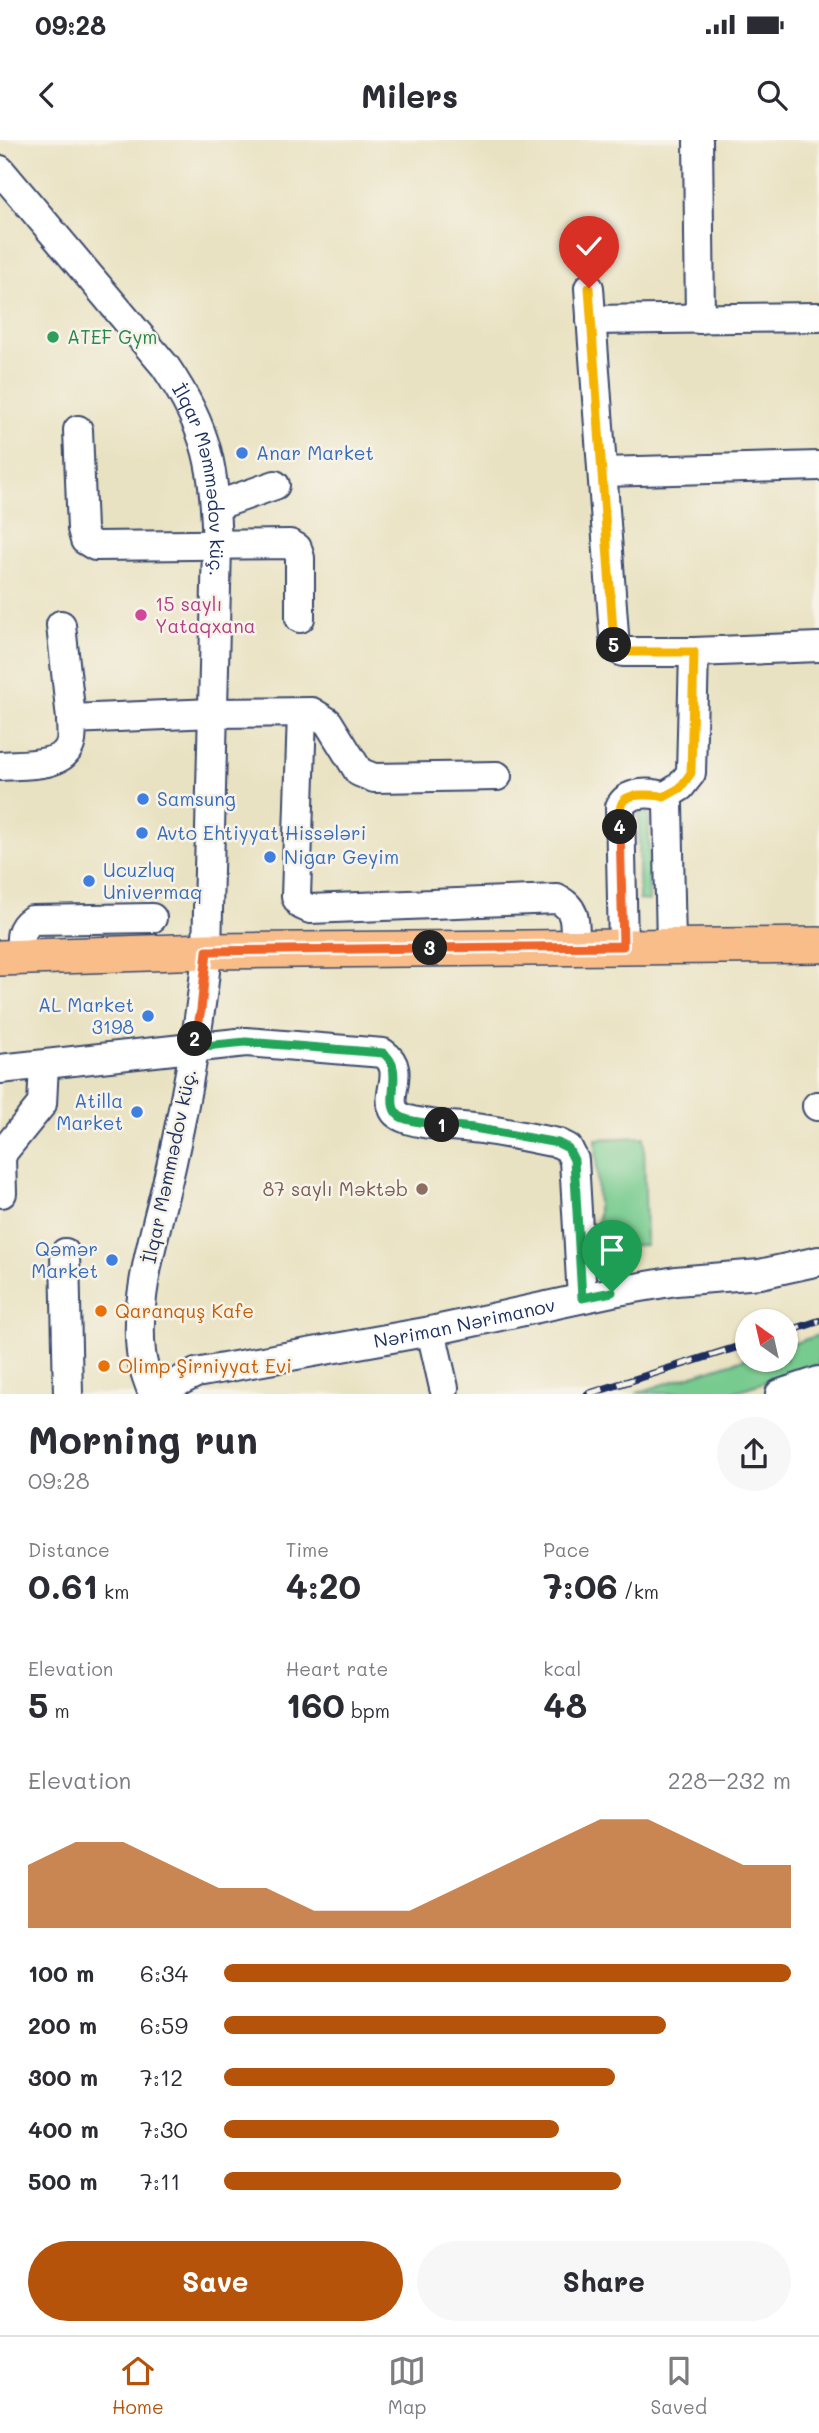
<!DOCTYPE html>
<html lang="en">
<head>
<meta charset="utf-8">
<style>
	:root { --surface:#fff; --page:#f7f7f7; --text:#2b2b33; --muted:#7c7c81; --line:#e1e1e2; --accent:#b45309 }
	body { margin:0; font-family:Mali,sans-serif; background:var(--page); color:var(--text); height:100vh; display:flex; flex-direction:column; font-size:26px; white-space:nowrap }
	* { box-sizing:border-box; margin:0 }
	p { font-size:23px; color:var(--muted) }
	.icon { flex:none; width:38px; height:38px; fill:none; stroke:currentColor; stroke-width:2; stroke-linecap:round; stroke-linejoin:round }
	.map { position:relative; height:1254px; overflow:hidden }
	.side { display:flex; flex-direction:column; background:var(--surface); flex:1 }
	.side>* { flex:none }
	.needle { width:46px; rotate:326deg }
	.fabs { position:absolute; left:735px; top:1169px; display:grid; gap:14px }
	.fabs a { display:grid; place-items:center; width:63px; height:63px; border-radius:50%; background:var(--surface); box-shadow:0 2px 5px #0004; font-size:35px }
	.pin { position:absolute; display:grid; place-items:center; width:60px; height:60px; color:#fff; margin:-72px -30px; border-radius:50% 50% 50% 0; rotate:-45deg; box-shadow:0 0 7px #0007 }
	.pin .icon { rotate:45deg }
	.km { position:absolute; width:35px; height:35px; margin:-18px; border-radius:50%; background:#222; color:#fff; font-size:19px; line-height:35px; text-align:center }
	.round { display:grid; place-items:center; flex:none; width:74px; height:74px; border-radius:37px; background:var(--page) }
	.head { display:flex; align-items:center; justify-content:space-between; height:119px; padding:0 28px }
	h1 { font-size:38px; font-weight:700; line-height:52px }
	.metrics { display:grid; grid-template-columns:repeat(3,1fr); gap:10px; height:119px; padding:7px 28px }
	.metrics div { display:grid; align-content:center }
	.metrics b { font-size:35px; font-weight:700 }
	.metrics small { font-size:19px; font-weight:400 }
	.metrics p { font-size:19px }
	.chart { height:196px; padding:14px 28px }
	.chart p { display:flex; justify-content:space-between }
	.chart svg { width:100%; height:126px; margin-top:7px; fill:var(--accent); opacity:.7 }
	.primary-button { display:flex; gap:14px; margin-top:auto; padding:14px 28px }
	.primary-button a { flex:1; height:80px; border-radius:42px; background:var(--accent); color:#fff; font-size:28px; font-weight:700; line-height:80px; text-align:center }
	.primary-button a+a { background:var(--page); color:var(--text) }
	ul { padding:0 28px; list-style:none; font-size:23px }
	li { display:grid; grid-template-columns:112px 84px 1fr; align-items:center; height:52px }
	li i { height:18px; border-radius:9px; background:var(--accent) }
	.status { display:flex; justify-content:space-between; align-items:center; height:49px; padding:0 35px; background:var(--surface); direction:ltr }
	.status svg { height:19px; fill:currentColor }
	header { display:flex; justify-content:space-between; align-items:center; height:91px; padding:0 28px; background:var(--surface); font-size:32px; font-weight:700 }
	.menu { display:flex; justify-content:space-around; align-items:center; height:98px; border-top:2px solid var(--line); background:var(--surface); font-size:19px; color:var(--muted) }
	.menu a { display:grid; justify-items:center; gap:4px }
	.menu .selected { color:var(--accent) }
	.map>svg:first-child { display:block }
</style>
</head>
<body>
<div class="status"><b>09:28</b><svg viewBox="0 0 49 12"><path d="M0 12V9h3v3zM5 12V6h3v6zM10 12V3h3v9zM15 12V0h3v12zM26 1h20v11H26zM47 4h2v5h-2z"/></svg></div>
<header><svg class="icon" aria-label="back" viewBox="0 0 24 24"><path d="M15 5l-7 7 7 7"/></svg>Milers<svg class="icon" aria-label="search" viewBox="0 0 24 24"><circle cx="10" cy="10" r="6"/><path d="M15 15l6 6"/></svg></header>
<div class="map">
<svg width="819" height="1254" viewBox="0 0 819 1254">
	<rect width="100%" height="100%" fill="#f7f3e8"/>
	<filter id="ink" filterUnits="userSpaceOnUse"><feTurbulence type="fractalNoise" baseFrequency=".0143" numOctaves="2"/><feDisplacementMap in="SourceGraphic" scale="14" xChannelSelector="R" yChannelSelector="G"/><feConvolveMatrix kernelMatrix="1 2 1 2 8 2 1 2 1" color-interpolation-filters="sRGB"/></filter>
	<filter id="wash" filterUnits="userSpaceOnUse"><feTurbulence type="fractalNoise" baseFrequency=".00686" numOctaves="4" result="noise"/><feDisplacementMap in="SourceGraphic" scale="28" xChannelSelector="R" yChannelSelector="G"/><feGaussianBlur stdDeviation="1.57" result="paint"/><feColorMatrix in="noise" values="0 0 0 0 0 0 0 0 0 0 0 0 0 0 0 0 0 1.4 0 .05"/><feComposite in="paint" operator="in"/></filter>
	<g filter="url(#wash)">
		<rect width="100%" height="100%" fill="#e9e2c2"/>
		<g fill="#77cb8e" stroke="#497d76" stroke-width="2">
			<path d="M639,673h10v88l-10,-1z"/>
			<path d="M644,997l2,108 -47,1 -3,-107z"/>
			<path d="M819,1195v30l-89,28h-94l111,-35 39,2v-14z"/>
		</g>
	</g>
	<g filter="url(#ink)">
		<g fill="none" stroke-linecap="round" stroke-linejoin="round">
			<g stroke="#3a4a6d" stroke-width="32">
				<g id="minor">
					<path d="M698,0l2,179"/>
					<path id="s1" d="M0,30l165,196c45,66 49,103 52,180l-10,405c-6,71 -20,142 -35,211 -13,60 -38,129 -31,190 1,15 7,28 12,42"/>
					<path d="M589,148l26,360 8,4h71l125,-5"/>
					<path d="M591,180l228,-3"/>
					<path d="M78,290l4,99 3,11 10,6 195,-2 7,4 3,10v60"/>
					<path d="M603,332l216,-6"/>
					<path d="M215,366l60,-21"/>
					<path d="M61,485l10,94"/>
					<path d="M302,573l-6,184 5,8 9,4 247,-10c22,10 17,27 18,47"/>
					<path d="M0,626c19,-2 60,2 69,-19 4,-7 2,-20 2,-28l142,-6 99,-1 16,10 31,50 15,6 123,-2"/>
					<path d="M664,657l16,-10 11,-14 3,-121"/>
					<path d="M623,806l-3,-139c7,-15 30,-16 44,-10l4,7 3,141"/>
					<path d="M22,817c-1,-15 -5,-27 10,-37l120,-2"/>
					<path d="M0,929l246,-27 137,11c25,17 0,42 12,59 10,13 62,14 78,16 29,3 57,10 85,15l10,5 6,12 8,138"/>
					<path d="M817,966h2"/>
					<path d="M2,1053l-1,-35 3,-7 38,-47 2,-39"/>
					<path d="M65,1113l3,141"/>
					<path d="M431,1191l13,57"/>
					<path id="s2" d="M154,1254l42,-21 235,-42 181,-39 64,-11 84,-7 59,-13"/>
					<path d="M780,1254l39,-13"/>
				</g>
			</g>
			<g stroke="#3a4a6d" stroke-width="38">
				<path id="major" d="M0,818l207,-7 612,-6"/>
			</g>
			<use href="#minor" stroke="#fff" stroke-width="28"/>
			<use href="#major" stroke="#f8bd89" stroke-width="35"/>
			<g stroke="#1b2f5e" stroke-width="8">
				<g id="rail">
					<path d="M786,1192l33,-11"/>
					<path d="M588,1254l159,-50"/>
				</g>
			</g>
			<use href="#rail" stroke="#f7f3e8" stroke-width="5" stroke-dasharray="16" stroke-linecap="butt"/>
		</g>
	</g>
	<g fill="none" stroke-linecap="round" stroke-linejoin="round" filter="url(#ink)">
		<g stroke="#fff" stroke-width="14">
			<path id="split-1" d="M442,985l32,3 84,15 10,5 6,12 8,138 30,-6"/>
		</g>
		<g stroke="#fff" stroke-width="14">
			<path id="split-2" d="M195,899l-1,8 52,-5 137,11c25,17 -4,55 20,65 11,5 27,5 39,7"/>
		</g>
		<g stroke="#fff" stroke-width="14">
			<path id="split-3" d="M195,899l6,-29 6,-59 223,-3"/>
		</g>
		<g stroke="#fff" stroke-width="14">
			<path id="split-4" d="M430,808l193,-2 -3,-119"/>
		</g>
		<g stroke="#fff" stroke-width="14">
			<path id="split-5" d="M614,505l5,6 4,1h71l-3,121 -11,15 -16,9c-8,-3 -15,-2 -23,-2 -24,1 -21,12 -21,32"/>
		</g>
		<g stroke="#fff" stroke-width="14">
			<path id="split-6" d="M589,148l25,357"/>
		</g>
		<use href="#split-1" stroke="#22a559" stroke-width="9"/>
		<use href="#split-2" stroke="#22a559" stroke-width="9"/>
		<use href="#split-3" stroke="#f0652b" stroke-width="9"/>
		<use href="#split-4" stroke="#f0652b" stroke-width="9"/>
		<use href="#split-5" stroke="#f5b400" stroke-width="9"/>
		<use href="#split-6" stroke="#f5b400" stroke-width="9"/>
	</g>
	<circle fill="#2e9e5b" stroke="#f7f3e8" stroke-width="2.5" cx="53" cy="197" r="7"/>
	<g fill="#3f7fe0" stroke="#f7f3e8" stroke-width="2.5">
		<circle cx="242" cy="313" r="7"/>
		<circle cx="143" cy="659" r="7"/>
		<circle cx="142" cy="693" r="7"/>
		<circle cx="270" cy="717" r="7"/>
		<circle cx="89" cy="741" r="7"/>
		<circle cx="148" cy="876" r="7"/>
		<circle cx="137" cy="972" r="7"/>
		<circle cx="112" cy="1120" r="7"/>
	</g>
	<circle fill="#d1479c" stroke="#f7f3e8" stroke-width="2.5" cx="141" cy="475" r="7"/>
	<circle fill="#8d6e63" stroke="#f7f3e8" stroke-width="2.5" cx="422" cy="1049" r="7"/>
	<g fill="#e8710a" stroke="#f7f3e8" stroke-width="2.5">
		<circle cx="101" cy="1171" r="7"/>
		<circle cx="104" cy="1226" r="7"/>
	</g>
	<g text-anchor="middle" stroke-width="5" stroke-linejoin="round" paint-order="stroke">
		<g font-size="19" fill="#27864d" stroke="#f7f3e8" text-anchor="start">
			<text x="67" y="204">ATEF Gym</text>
		</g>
		<g font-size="19" fill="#366cbe" stroke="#f7f3e8" text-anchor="start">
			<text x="256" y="320">Anar Market</text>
			<text x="157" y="666">Samsung</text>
			<text x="156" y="700">Avto Ehtiyyat Hissələri</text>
			<text x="284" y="724">Nigar Geyim</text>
			<text x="103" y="737">Ucuzluq<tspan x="103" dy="22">Univermaq</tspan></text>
			<text x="134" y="872" text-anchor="end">AL Market<tspan x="134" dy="22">3198</tspan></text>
			<text x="123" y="968" text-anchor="end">Atilla<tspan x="123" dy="22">Market</tspan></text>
			<text x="98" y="1116" text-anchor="end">Qəmər<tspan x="98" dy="22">Market</tspan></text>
		</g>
		<g font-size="19" fill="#1b2f5e" stroke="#f7f3e8">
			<text dy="7" stroke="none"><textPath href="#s1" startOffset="378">İlqar Məmmədov küç.</textPath></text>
			<text transform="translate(169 1026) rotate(-78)" y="7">İlqar Məmmədov küç.</text>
			<text dy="7" stroke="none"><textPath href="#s2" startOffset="320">Nəriman Nərimanov</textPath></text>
		</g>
		<g font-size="19" fill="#b23c85" stroke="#f7f3e8" text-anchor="start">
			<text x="155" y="471">15 saylı<tspan x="155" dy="22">Yataqxana</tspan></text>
		</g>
		<g font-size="19" fill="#785e54" stroke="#f7f3e8" text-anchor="end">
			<text x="408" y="1056">87 saylı Məktəb</text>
		</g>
		<g font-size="19" fill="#c56008" stroke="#f7f3e8" text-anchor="start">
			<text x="115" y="1178">Qaranquş Kafe</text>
			<text x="118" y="1233">Olimp Şirniyyat Evi</text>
		</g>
	</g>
</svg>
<div class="fabs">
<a><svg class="needle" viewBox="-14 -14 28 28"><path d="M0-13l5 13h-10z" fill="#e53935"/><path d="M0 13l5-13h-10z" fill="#7c7c81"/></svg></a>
</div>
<div class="pin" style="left:612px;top:1152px;background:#1e9e55"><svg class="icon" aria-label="arrive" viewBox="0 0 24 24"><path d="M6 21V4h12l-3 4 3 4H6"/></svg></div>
<div class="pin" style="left:589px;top:148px;background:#d93025"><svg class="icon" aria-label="check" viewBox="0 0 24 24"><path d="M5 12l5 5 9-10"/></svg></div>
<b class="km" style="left:442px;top:985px">1</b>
<b class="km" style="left:195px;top:899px">2</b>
<b class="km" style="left:430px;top:808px">3</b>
<b class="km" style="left:620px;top:687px">4</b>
<b class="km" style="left:614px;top:505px">5</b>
</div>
<section class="side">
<div class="head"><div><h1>Morning run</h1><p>09:28</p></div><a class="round"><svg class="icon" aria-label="share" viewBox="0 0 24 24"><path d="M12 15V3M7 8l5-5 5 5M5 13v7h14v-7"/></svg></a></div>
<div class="metrics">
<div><p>Distance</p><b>0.61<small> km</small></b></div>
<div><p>Time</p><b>4:20</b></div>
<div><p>Pace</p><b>7:06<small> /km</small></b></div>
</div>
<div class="metrics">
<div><p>Elevation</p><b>5<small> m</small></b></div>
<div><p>Heart rate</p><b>160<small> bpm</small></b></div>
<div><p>kcal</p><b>48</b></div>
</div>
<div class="chart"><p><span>Elevation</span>228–232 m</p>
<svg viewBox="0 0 160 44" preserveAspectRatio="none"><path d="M0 44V22L10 14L20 14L30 22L40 30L50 30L60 38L70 38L80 38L90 30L100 22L110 14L120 6L130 6L140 14L150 22L160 22V44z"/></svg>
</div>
<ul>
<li><b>100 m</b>6:34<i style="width:100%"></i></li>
<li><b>200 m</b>6:59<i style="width:78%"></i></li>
<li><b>300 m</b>7:12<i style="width:69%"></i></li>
<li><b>400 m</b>7:30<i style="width:59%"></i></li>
<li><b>500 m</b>7:11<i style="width:70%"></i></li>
</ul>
<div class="primary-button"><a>Save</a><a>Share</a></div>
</section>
<nav class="menu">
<a class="selected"><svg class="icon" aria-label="home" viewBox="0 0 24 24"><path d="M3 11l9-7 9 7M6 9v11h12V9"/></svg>Home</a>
<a><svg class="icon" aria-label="map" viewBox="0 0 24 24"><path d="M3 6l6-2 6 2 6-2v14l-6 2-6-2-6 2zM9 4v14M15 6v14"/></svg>Map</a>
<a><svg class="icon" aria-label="saved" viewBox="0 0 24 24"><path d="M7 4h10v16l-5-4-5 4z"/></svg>Saved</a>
</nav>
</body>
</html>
